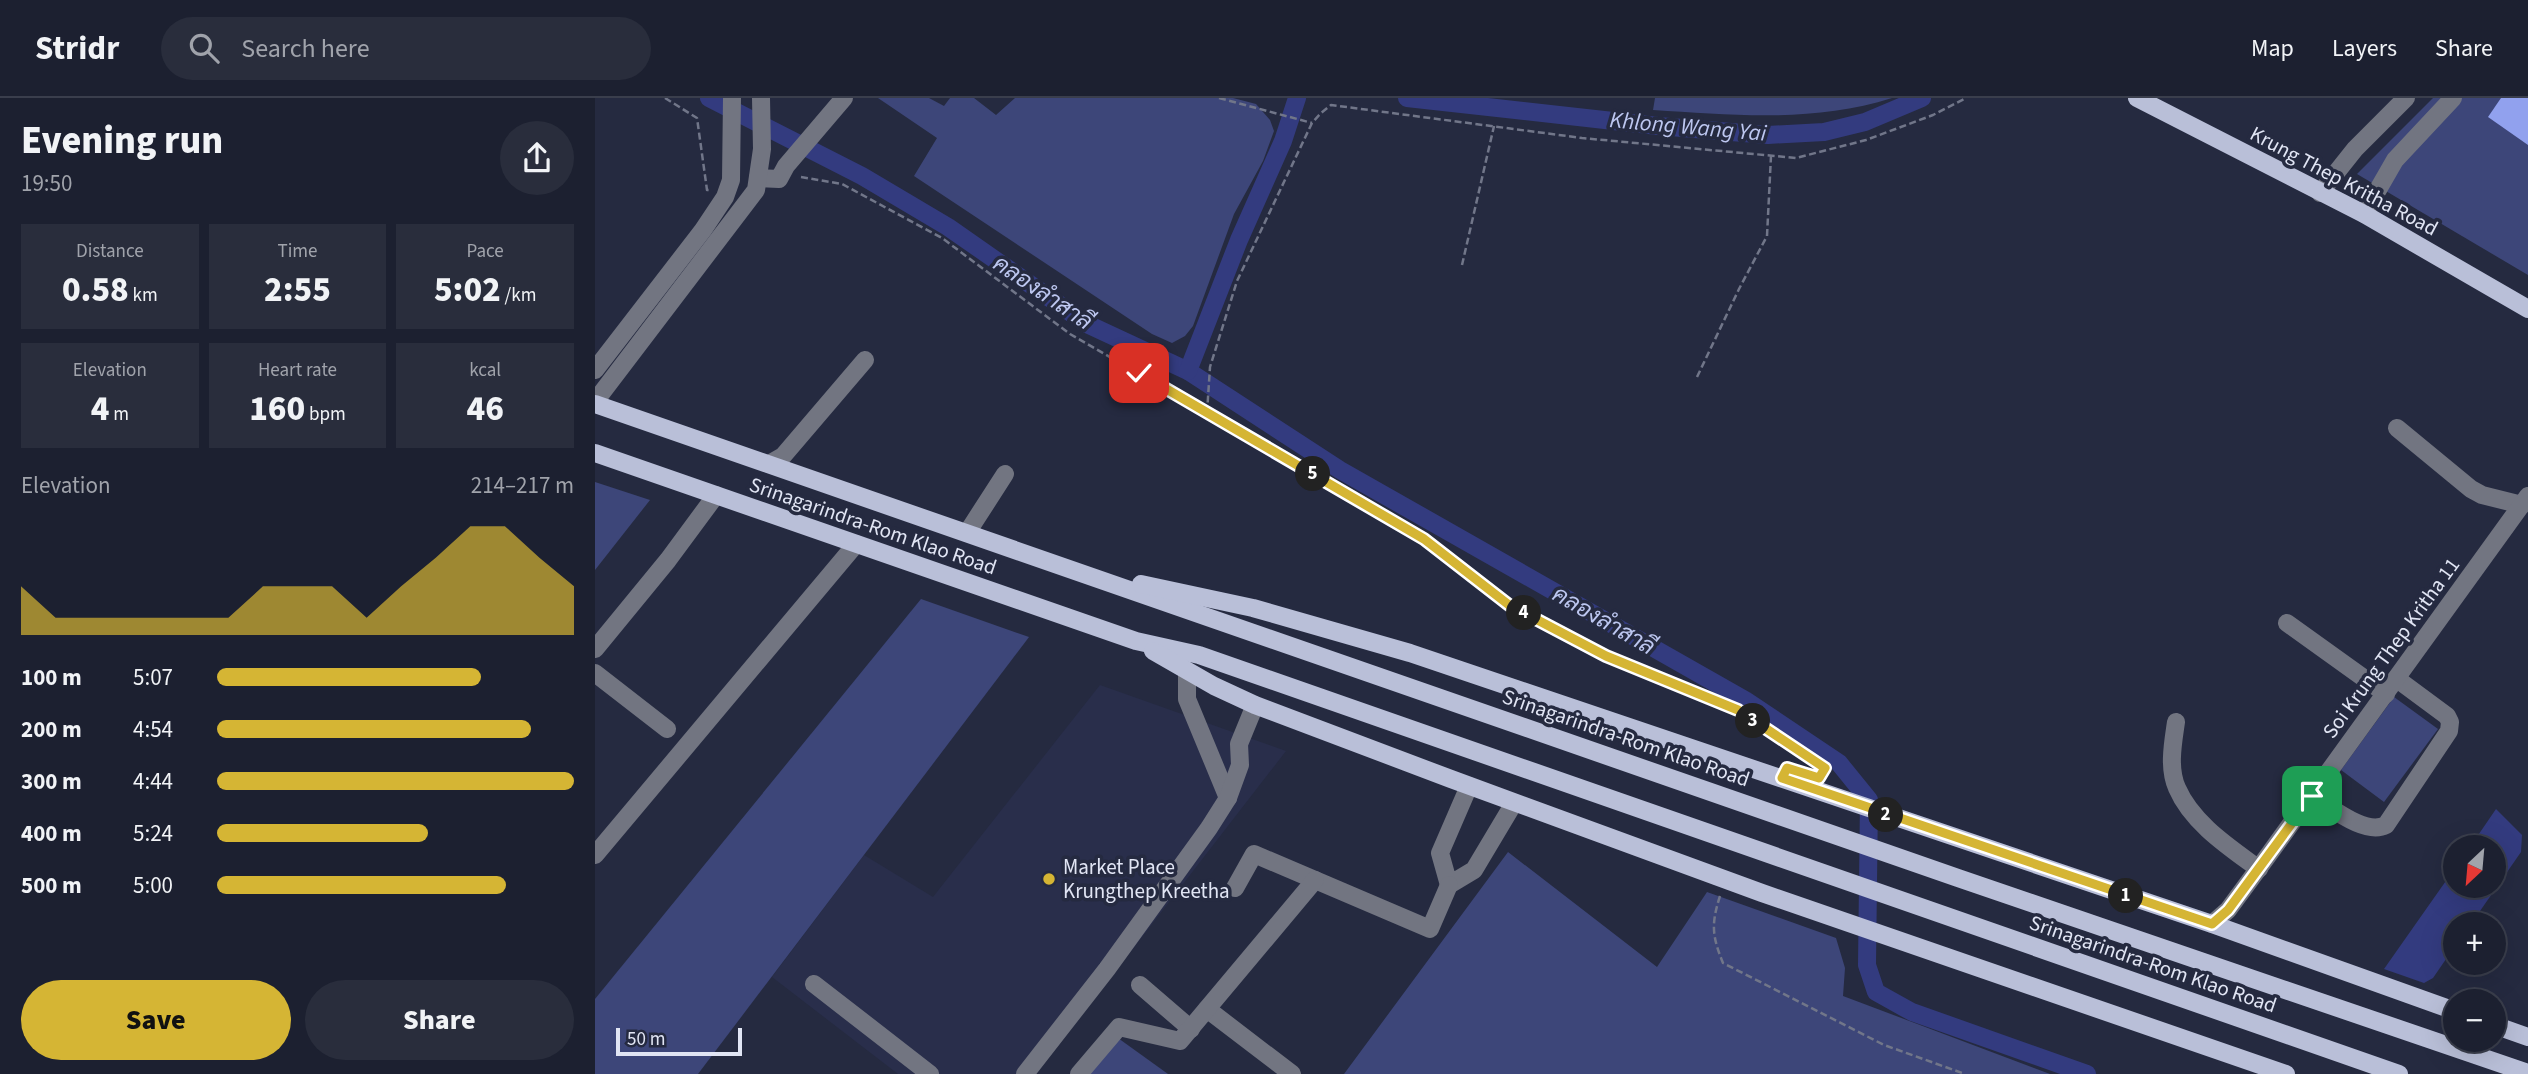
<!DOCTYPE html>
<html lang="en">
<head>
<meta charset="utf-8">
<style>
	:root { --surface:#1c2030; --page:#292d3c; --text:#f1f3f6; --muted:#a0a3ab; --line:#3a3e4c; --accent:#d5b534 }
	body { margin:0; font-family:"Source Sans 3",Sarabun,sans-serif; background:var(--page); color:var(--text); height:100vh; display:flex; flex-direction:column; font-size:26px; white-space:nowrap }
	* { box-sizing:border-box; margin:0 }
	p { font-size:23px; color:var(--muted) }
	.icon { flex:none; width:38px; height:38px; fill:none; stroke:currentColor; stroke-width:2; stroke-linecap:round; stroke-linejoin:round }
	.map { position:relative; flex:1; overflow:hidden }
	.panel { display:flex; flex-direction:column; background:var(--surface); width:595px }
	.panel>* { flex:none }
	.needle { width:46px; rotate:206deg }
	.controls { position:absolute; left:1848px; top:737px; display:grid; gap:14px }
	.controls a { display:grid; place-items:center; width:63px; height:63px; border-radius:50%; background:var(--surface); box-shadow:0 7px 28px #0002,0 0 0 2px var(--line); font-size:35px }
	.scale { position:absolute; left:21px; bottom:18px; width:126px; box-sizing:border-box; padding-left:7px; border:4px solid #e1e5f4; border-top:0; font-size:19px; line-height:24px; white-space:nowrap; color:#e1e5f4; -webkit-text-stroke:5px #252a40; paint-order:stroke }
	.pin { position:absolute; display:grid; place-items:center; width:60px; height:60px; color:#fff; margin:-30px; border-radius:14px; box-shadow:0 4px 10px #0006 }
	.km { position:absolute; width:35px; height:35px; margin:-18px; border-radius:50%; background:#222; color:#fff; font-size:19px; line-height:35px; text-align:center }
	.round { display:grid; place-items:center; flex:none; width:74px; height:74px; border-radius:37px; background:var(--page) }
	.head { display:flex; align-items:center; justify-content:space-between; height:119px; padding:0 21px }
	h1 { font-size:38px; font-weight:800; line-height:52px }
	.stats { display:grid; grid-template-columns:repeat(3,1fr); gap:10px; height:119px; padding:7px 21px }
	.stats div { display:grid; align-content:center; border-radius:0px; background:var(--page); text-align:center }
	.stats b { font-size:35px; font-weight:800 }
	.stats small { font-size:19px; font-weight:400 }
	.stats p { font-size:19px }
	.chart { height:196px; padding:14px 21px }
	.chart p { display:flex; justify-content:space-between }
	.chart svg { width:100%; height:126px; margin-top:7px; fill:var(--accent); opacity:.7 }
	.action { display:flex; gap:14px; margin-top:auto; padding:14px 21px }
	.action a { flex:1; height:80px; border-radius:42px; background:var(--accent); color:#111; font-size:28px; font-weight:800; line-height:80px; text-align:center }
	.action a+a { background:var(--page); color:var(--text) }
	ul { padding:0 21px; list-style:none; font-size:23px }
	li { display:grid; grid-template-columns:112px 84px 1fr; align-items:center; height:52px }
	li i { height:18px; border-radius:9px; background:var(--accent) }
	header { display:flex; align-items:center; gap:42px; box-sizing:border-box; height:98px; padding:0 35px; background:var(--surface); border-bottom:2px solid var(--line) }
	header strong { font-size:33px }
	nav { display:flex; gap:38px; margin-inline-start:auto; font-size:24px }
	.search { width:490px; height:63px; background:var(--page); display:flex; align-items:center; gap:18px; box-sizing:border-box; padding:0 24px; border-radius:38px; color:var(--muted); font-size:26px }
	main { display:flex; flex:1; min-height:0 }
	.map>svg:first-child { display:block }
</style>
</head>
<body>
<header>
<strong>Stridr</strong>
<div class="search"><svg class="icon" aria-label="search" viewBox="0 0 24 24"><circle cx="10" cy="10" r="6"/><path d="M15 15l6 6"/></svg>Search here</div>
<nav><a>Map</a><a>Layers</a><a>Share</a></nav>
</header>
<main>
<section class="panel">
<div class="head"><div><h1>Evening run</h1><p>19:50</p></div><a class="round"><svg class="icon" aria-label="share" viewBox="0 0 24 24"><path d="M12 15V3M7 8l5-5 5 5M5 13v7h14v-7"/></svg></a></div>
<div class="stats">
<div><p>Distance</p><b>0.58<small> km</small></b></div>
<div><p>Time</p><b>2:55</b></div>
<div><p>Pace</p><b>5:02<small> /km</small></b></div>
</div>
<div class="stats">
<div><p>Elevation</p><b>4<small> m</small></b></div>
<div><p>Heart rate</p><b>160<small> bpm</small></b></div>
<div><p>kcal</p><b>46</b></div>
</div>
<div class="chart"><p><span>Elevation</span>214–217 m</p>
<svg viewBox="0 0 160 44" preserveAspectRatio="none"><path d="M0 44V27L10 38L20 38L30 38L40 38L50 38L60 38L70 27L80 27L90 27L100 38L110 27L120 17L130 6L140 6L150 17L160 27V44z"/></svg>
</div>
<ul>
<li><b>100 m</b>5:07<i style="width:74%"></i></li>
<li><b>200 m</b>4:54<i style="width:88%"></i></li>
<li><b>300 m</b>4:44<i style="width:100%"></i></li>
<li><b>400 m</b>5:24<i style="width:59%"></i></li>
<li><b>500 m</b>5:00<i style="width:81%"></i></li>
</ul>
<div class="action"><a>Save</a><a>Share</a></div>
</section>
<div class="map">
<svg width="1933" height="976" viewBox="0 0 1933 976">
	<rect width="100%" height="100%" fill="#252a40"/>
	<path fill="#292e4b" d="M505,587l186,66 -250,323h-138l-126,-97 92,-122 69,42z"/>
	<g fill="#3d4679">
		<path d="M283,0h51l15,8 6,-8h24l22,17 19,-17h218l23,6 14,16 4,11 -11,30 -29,53 -41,112 -8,10 -13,7 -20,-9 -238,-158 23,-38z"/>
		<path d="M1060,0h237c-79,25 -157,17 -239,12z"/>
		<path d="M1838,0h95v177l-171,-101z"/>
		<path d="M0,384l55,18 -55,70z"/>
		<path d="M326,501l108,38 -331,437h-103v-75z"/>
		<path d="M1799,599l44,32 -54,73 -43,-32z"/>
		<path d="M913,754l149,115 50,-75 129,46 9,30 -2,28 207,78h-706z"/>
		<path d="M516,935l57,41h-90z"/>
	</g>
	<path fill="#333b7f" d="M1901,711l26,26 -1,17 -50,72h-16v22l-22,32 -9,5 -40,-14 71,-101v18h39v-39h-24z"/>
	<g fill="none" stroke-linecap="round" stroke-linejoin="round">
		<g stroke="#333b7f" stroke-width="18">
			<path d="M114,0l153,78 86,51 139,97 101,47 152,99 405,230 94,63 30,37 -2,165 9,27 36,20 175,62"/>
			<path d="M812,0l251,28 110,9 56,-3 41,-10 57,-24"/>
			<path d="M593,273l51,-131 44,-99 14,-43"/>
		</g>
	</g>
	<path fill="#91a1ee" d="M1906,0h27v47l-40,-28z"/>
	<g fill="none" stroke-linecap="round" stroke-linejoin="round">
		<g stroke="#717689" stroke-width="2.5" stroke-dasharray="7 3.5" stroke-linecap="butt">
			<path d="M70,0l32,20 10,72h2"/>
			<path d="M624,0l93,25"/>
			<path d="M206,79l41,7 100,54 128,96 354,205 85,66 97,51 131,54 88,58 -5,7"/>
			<path d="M867,167l32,-139"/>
			<path d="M1102,279l42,-88 28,-53 4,-80"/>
			<path d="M612,315l3,-46 27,-86 75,-158 9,-10 10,-8 251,33 214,20 70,-18 67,-25 33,-17"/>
			<path d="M1125,798c-9,28 -8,40 3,67l161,82 81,29"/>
		</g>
		<g stroke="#727581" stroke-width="18">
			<path d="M163,80l21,1 7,-13 58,-68"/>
			<path d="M1725,95l35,-44 51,-51"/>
			<path d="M1769,116l31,-54 58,-62"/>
			<path d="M0,272l108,-140 22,-33 6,-17 1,-82"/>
			<path d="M0,300l5,-3 156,-205 6,-41 -1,-51"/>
			<path d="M1802,330l74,61 11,6 40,10"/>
			<path d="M174,366l14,-8 82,-96"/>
			<path d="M372,435l38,-59"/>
			<path d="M1692,525l99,71"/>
			<path d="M0,551l73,-89 48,-65"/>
			<path d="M592,573v28l41,99"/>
			<path d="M0,575l72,56"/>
			<path d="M1581,624c-3,21 -8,46 1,66 15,35 52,59 82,81"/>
			<path d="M874,688l-29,67 9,32 25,-15 40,-67"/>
			<path d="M1717,698c19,11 53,40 74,29l63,-94 1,-9 -3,-6 -50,-37"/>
			<path d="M0,757l261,-311"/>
			<path d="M640,790l19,-34 176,75 19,-44"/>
			<path d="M1617,826l16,-14 39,-53 261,-361"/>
			<path d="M219,886l116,90"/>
			<path d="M545,887l51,44"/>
			<path d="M612,911l85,65"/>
			<path d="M430,976l82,-105 102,-141 19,-30 12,-33 -1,-21 16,-39"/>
			<path d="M484,976l40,-47 61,14 135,-161"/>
		</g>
		<g stroke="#b9bfd8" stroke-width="18">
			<path d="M1542,0l227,116 164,95"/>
			<path d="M0,306l1363,474 570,195"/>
			<path d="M0,355l541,188 63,14 1200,419"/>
			<path d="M546,486l112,24 157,45 802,271 243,87"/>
			<path d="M558,553l61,35 41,19 196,74 311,114 524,181"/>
			<path d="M1899,927l34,12"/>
		</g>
	</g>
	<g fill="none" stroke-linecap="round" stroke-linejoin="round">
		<g stroke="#fff" stroke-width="14">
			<path id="route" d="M544,275l285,166 85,66 97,51 132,54 87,58 -6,10 -32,-10 -5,10 430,146 16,-14 84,-114"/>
		</g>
		<use href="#route" stroke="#d5b534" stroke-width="9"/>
	</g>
	<circle fill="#d5b534" stroke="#252a40" stroke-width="2.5" cx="454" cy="781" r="7"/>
	<g text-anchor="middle" stroke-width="7" stroke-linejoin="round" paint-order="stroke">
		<g font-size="21" fill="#e1e5f4" stroke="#252a40">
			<text transform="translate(1749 83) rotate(28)" y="7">Krung Thep Kritha Road</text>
			<text transform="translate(278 428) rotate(19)" y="7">Srinagarindra-Rom Klao Road</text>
			<text transform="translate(1796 550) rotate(-54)" y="7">Soi Krung Thep Kritha 11</text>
			<text transform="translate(1031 640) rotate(19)" y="7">Srinagarindra-Rom Klao Road</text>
			<text transform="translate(1558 866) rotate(19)" y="7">Srinagarindra-Rom Klao Road</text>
		</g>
		<g font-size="21" fill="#e1e5f4" stroke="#252a40" text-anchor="start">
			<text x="468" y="776">Market Place<tspan x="468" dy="24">Krungthep Kreetha</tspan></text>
		</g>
		<g font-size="23" font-style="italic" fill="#bdc7f0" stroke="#252a40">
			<text transform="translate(1093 28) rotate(5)" y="8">Khlong Wang Yai</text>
			<text transform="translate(448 194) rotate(34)" y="8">คลองลำสาลี</text>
			<text transform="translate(1009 522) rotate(30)" y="8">คลองลำสาลี</text>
		</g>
	</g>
</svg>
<div class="controls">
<a><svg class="needle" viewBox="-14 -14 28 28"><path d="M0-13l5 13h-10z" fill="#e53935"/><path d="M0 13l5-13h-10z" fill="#a0a3ab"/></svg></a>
<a>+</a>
<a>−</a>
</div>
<div class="scale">50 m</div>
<div class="pin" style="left:1717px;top:698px;background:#1e9e55"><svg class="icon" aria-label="arrive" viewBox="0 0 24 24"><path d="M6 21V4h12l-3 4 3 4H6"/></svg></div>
<div class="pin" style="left:544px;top:275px;background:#d93025"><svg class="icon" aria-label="check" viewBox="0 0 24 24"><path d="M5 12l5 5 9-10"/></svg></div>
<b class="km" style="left:1531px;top:798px">1</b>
<b class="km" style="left:1291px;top:717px">2</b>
<b class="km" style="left:1158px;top:623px">3</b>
<b class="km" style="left:929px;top:515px">4</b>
<b class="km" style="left:718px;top:376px">5</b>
</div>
</main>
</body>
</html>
